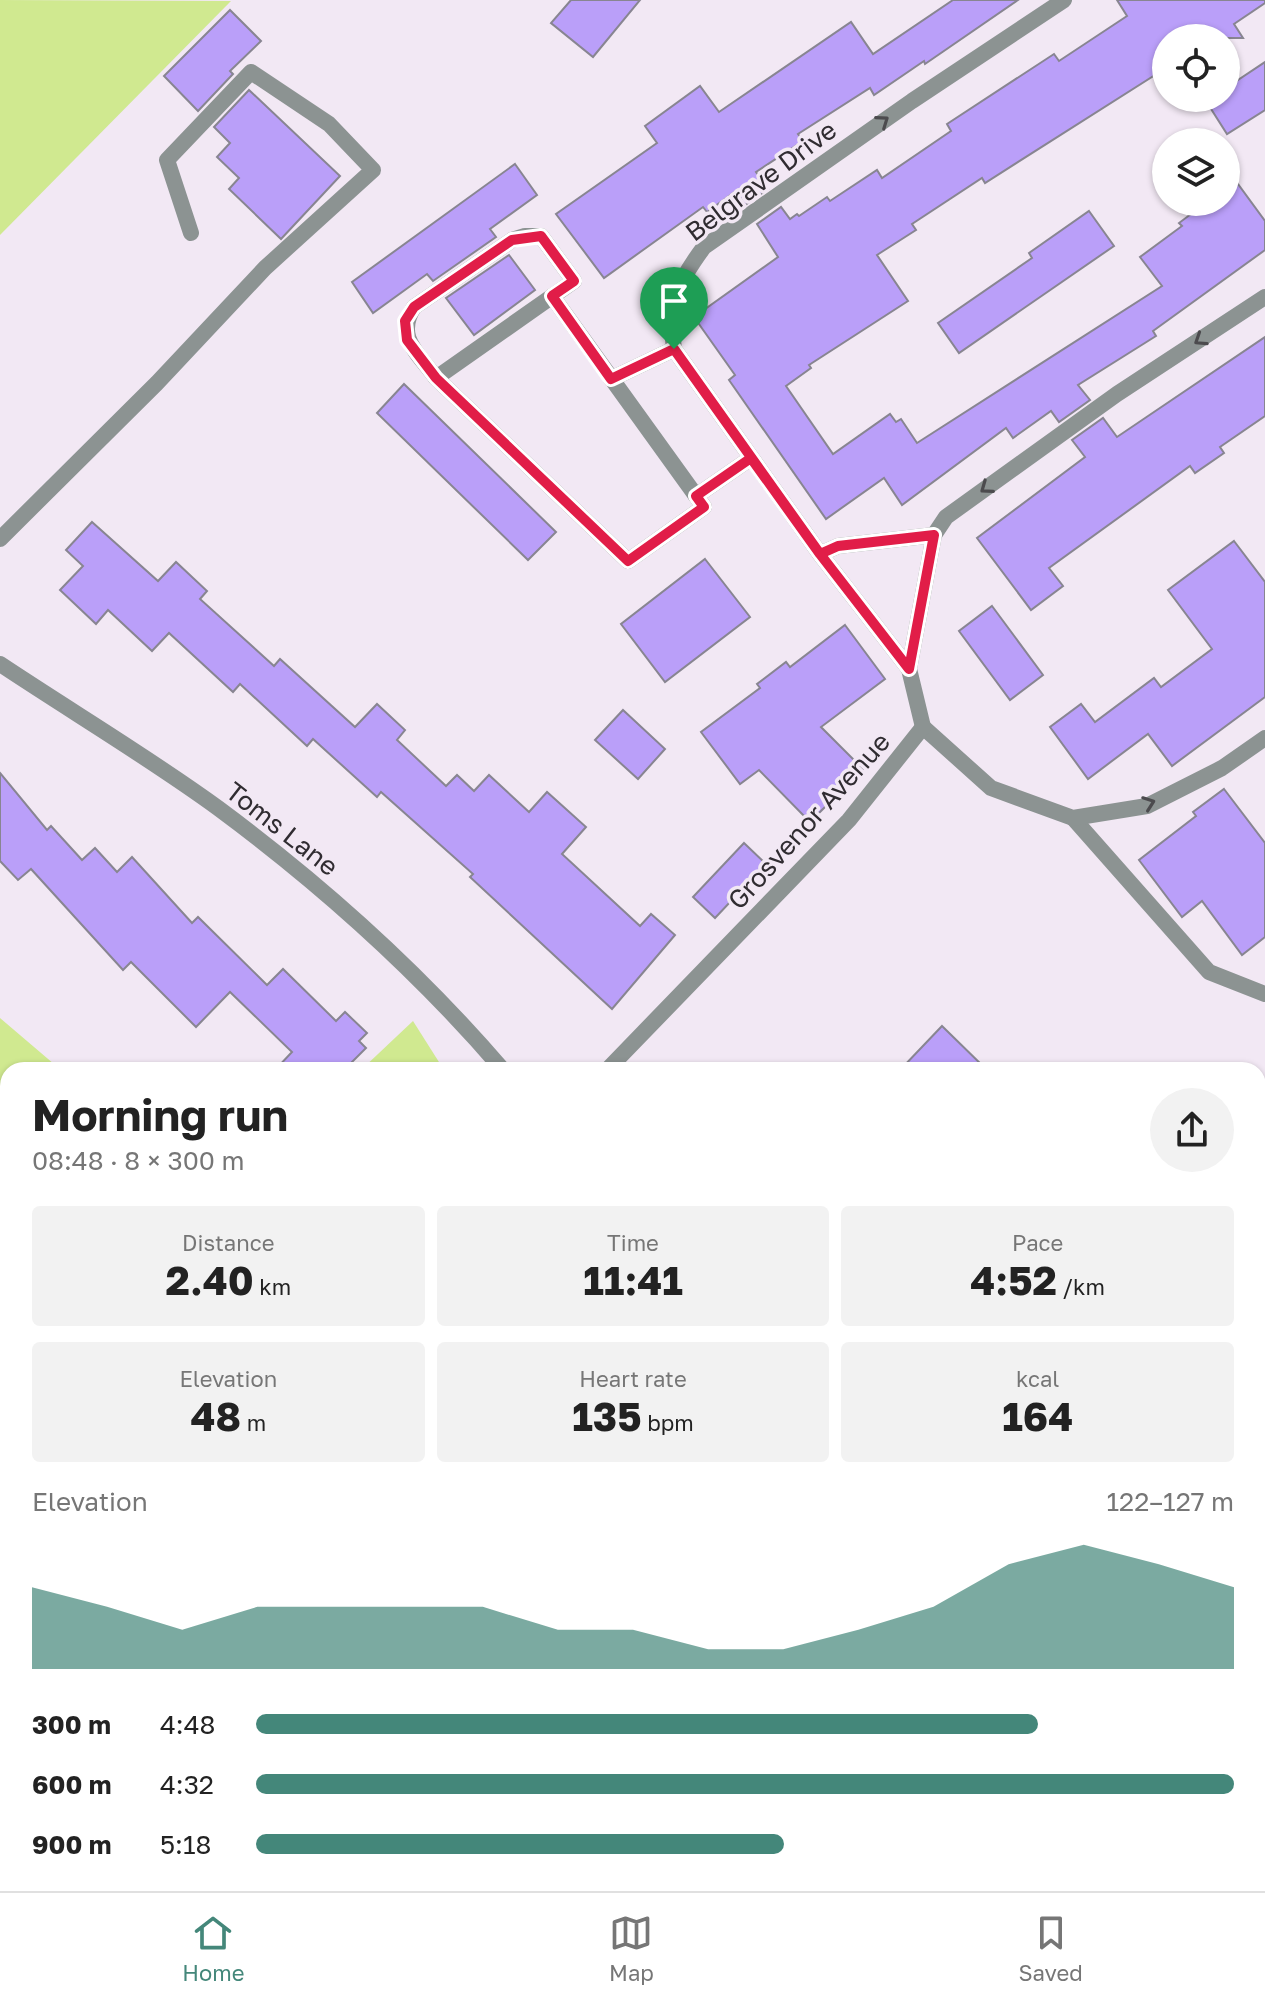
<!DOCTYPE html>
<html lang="en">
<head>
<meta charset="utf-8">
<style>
	:root { --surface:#fff; --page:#f2f2f2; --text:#222; --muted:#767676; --line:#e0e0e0; --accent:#44877a }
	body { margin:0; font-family:"Golos Text",sans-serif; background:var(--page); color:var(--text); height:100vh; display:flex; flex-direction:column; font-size:30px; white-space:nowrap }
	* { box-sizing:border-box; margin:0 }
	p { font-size:26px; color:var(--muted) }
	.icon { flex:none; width:44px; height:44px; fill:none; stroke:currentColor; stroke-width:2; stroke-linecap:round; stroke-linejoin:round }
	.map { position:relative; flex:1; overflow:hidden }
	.side { position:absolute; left:0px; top:1062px; width:1266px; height:830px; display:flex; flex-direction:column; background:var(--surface); border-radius:24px 24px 0 0; box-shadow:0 2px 6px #0004 }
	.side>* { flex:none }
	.fabs { position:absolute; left:1152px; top:24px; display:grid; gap:16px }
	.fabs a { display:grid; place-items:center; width:88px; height:88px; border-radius:50%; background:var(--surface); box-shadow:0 2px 6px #0004; font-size:40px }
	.pin { position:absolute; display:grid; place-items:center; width:68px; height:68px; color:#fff; margin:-82px -34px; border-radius:50% 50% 50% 0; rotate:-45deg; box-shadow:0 0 8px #0007 }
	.pin .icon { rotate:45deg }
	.round { display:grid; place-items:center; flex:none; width:84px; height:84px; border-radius:42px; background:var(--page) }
	.headline { display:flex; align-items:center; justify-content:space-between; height:136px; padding:0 32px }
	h1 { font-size:44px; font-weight:700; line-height:60px }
	.stats { display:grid; grid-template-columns:repeat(3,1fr); gap:12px; height:136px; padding:8px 32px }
	.stats div { display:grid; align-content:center; border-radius:8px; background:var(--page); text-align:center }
	.stats b { font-size:40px; font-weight:700 }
	.stats small { font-size:22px; font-weight:400 }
	.stats p { font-size:22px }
	.chart { height:224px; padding:16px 32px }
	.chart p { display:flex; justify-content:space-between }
	.chart svg { width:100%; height:144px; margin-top:8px; fill:var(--accent); opacity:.7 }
	ul { padding:0 32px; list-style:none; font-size:26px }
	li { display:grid; grid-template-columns:128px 96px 1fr; align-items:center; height:60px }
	li i { height:20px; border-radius:10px; background:var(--accent) }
	.menu { display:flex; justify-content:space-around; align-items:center; height:112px; border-top:2px solid var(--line); background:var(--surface); font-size:22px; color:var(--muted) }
	.menu a { display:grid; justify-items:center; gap:4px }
	.menu .active { color:var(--accent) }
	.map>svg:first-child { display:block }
</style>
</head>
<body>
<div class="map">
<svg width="1265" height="1891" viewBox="0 0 1265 1891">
	<rect width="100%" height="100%" fill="#f2e8f4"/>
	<g fill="#d0e990">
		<path d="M0,0l231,1 -231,234z"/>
		<path d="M0,1018l61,52h-53v814h818l-8,7h-818z"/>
		<path d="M413,1021l31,49h-83z"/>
	</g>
	<g fill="#ba9ff9" stroke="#888591" stroke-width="2">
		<path d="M571,0h69l-47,57 -42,-34z"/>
		<path d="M953,0h65l-93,64 -1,-3 -50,34 -4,-7 -72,46 5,7 -47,31 12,17 -23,16 -9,-14 -29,21 -4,-5 -99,71 -48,-64 101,-71 -12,-17 55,-40 19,26 132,-90 22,32z"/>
		<path d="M1117,0h148v3l-31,21 9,14h-77v30l-181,115 -3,-5 -70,46 4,6 -39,25 31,46 -99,64 2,3 -25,18 47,68 57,-40 6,8 5,-3 16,24 245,-157 -22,-29 42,-31 -3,-3 28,-21h19v-15l9,-7 30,41v29l-112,81 3,5 -78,49 12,15 -31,22 -8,-11 -38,27 -7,-10 -104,77 -18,-27 -58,41 -97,-139 6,-5 -41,-58 84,-60 -21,-33 24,-17 9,12 7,-5 2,2 28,-19 3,4 47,-31 5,8 69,-47 -4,-7 107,-70 5,7 68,-45z"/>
		<path d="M230,10l31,31 -31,30 3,3 -35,37 -34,-35z"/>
		<path d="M1265,62v48l-38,24 -21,-33 4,-3h16v-10z"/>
		<path d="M249,90l91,86 -59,63 -52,-50 10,-11 -22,-21 13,-14 -16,-16z"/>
		<path d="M515,164l22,31 -47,34 6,8 -63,44 -6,-7 -54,39 -21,-31z"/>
		<path d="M1089,211l25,35 -155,107 -21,-30 94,-65 -3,-5z"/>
		<path d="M509,255l26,35 -61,45 -28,-37z"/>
		<path d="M1265,337v79l-45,31 4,6 -29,20 -5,-7 -141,102 14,18 -32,24 -54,-72 108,-81 -13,-17 31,-22 14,19z"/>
		<path d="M404,384l152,148 -28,28 -151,-147z"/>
		<path d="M92,522l66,59 18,-19 31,29 -7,8 74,67 6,-7 75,68 22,-23 28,26 -8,10 49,46 11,-11 17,16 15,-16 40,37 18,-20 39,35 -24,27 78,72 11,-12 24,21 -63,74 -142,-132 3,-3 -92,-82 -4,5 -64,-58 -6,7 -67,-62 -7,8 -64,-59 -17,18 -44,-41 -12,14 -36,-34 23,-24 -17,-16z"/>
		<path d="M1234,541l31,41v115l-93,69 -24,-32 -60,45 -38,-52 31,-23 14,18 59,-44 7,9 51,-38 -44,-59z"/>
		<path d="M705,559l45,58 -85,65 -44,-58z"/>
		<path d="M992,606l51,69 -33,25 -51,-69z"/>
		<path d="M845,625l40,54 -64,48 42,42 -53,53 -51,-52 -19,14 -39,-52 59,-44 -3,-4 29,-22 4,5z"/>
		<path d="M623,710l42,39 -27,30 -43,-39z"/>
		<path d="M0,773l47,57 4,-4 31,34 13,-12 22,24 15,-15 60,66 6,-6 69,68 16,-16 53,52 9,-9 22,21 -8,8 7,7 -22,22h-69l17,-18 -62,-60 -34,35 -65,-65 -8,8 -92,-101 -13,11 -18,-19z"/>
		<path d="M1224,789l41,54v94l-23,18 -40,-54 -20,16 -43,-57 57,-44 -3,-4z"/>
		<path d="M744,843l22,21 -51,54 -22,-21z"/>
		<path d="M942,1026l45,44h-87z"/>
	</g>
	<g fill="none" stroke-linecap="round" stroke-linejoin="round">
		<g stroke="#8c9392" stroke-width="16">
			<path d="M525,236h16l33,45 -138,97c-18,-25 -41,-41 -22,-71l98,-67z"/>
			<path d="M436,378l192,183 76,-54 -152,-211"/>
			<path d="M611,379l63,-30"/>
			<path d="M696,496l55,-38"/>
			<path d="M0,539l157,-156 108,-115 108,-98 -44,-46 -78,-52 -84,88 24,73"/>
			<path d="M1073,818l136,154 56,22"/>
			<path d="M1258,1115l7,9"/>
			<path d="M1142,1891l8,-7"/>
		</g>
		<g stroke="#8c9392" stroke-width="16">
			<path d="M820,554l18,-8 96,-11"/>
			<path d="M0,664c72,48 148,93 218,144 104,77 200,163 285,262"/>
			<path d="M909,669l-89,-115 -146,-205c-6,-45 3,-66 30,-102l208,-146 152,-101"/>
			<path d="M923,727l-14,-58 25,-134 12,-18 171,-123 148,-97"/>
			<path d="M923,727l68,61 82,30 74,-12 75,-38 43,-30"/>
			<path d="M607,1070l242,-250 74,-93"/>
			<path d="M1208,1884l7,7"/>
		</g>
	</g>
	<defs><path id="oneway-chevron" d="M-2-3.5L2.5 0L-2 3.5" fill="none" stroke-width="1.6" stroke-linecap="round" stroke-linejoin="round" transform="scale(2)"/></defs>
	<g stroke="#4c4b4e">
		<use href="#oneway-chevron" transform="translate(883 121) rotate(-35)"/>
		<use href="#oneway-chevron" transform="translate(1200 340) rotate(147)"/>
		<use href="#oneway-chevron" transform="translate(986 488) rotate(144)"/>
		<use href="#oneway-chevron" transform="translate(1149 803) rotate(-20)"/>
	</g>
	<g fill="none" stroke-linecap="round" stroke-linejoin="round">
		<g stroke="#fff" stroke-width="16">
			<path id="route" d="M674,349l-63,30 -59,-83 22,-15 -33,-45 -29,4 -98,67 -9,14 2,19 29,38 192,183 76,-54 -8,-11 55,-38 69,96 89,115 25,-134 -96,11 -18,8 -146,-205"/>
		</g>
		<use href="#route" stroke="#e11d48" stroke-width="10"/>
	</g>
	<g text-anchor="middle" stroke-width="7" stroke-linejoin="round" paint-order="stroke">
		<g font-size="26" fill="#302c31" stroke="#f2e8f4">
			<text transform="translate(761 181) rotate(-37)" y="9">Belgrave Drive</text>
			<text transform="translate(809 821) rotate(-48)" y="9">Grosvenor Avenue</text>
			<text transform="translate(282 829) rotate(38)" y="9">Toms Lane</text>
		</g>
	</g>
</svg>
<div class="fabs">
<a><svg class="icon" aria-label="locate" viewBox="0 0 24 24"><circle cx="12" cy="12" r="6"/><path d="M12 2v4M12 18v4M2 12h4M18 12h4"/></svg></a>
<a><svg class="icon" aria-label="layers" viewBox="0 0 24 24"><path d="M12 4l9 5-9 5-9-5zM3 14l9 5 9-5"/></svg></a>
</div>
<div class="pin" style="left:674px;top:349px;background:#1e9e55"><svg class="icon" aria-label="arrive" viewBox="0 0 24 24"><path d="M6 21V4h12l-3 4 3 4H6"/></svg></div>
<section class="side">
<div class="headline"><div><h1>Morning run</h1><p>08:48 · 8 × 300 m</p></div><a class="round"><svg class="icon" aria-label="share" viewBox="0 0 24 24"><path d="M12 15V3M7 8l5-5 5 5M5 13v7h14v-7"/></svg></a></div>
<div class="stats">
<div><p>Distance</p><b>2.40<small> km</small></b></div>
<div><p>Time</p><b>11:41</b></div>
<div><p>Pace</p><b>4:52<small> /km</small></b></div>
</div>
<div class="stats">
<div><p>Elevation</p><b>48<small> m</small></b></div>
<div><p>Heart rate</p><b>135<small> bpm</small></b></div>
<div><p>kcal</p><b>164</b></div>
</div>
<div class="chart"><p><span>Elevation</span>122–127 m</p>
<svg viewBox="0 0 160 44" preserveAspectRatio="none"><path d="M0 44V19L10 25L20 32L30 25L40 25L50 25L60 25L70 32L80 32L90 38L100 38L110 32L120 25L130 12L140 6L150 12L160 19V44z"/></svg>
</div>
<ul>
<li><b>300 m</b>4:48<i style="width:80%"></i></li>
<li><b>600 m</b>4:32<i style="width:100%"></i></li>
<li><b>900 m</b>5:18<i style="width:54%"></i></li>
</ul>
</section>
</div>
<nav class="menu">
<a class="active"><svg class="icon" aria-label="home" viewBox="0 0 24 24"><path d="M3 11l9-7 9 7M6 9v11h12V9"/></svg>Home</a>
<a><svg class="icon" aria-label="map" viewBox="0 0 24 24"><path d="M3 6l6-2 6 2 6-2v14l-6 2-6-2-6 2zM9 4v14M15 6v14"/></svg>Map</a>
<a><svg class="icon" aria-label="saved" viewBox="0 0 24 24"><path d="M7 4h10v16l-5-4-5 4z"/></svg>Saved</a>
</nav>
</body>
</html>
